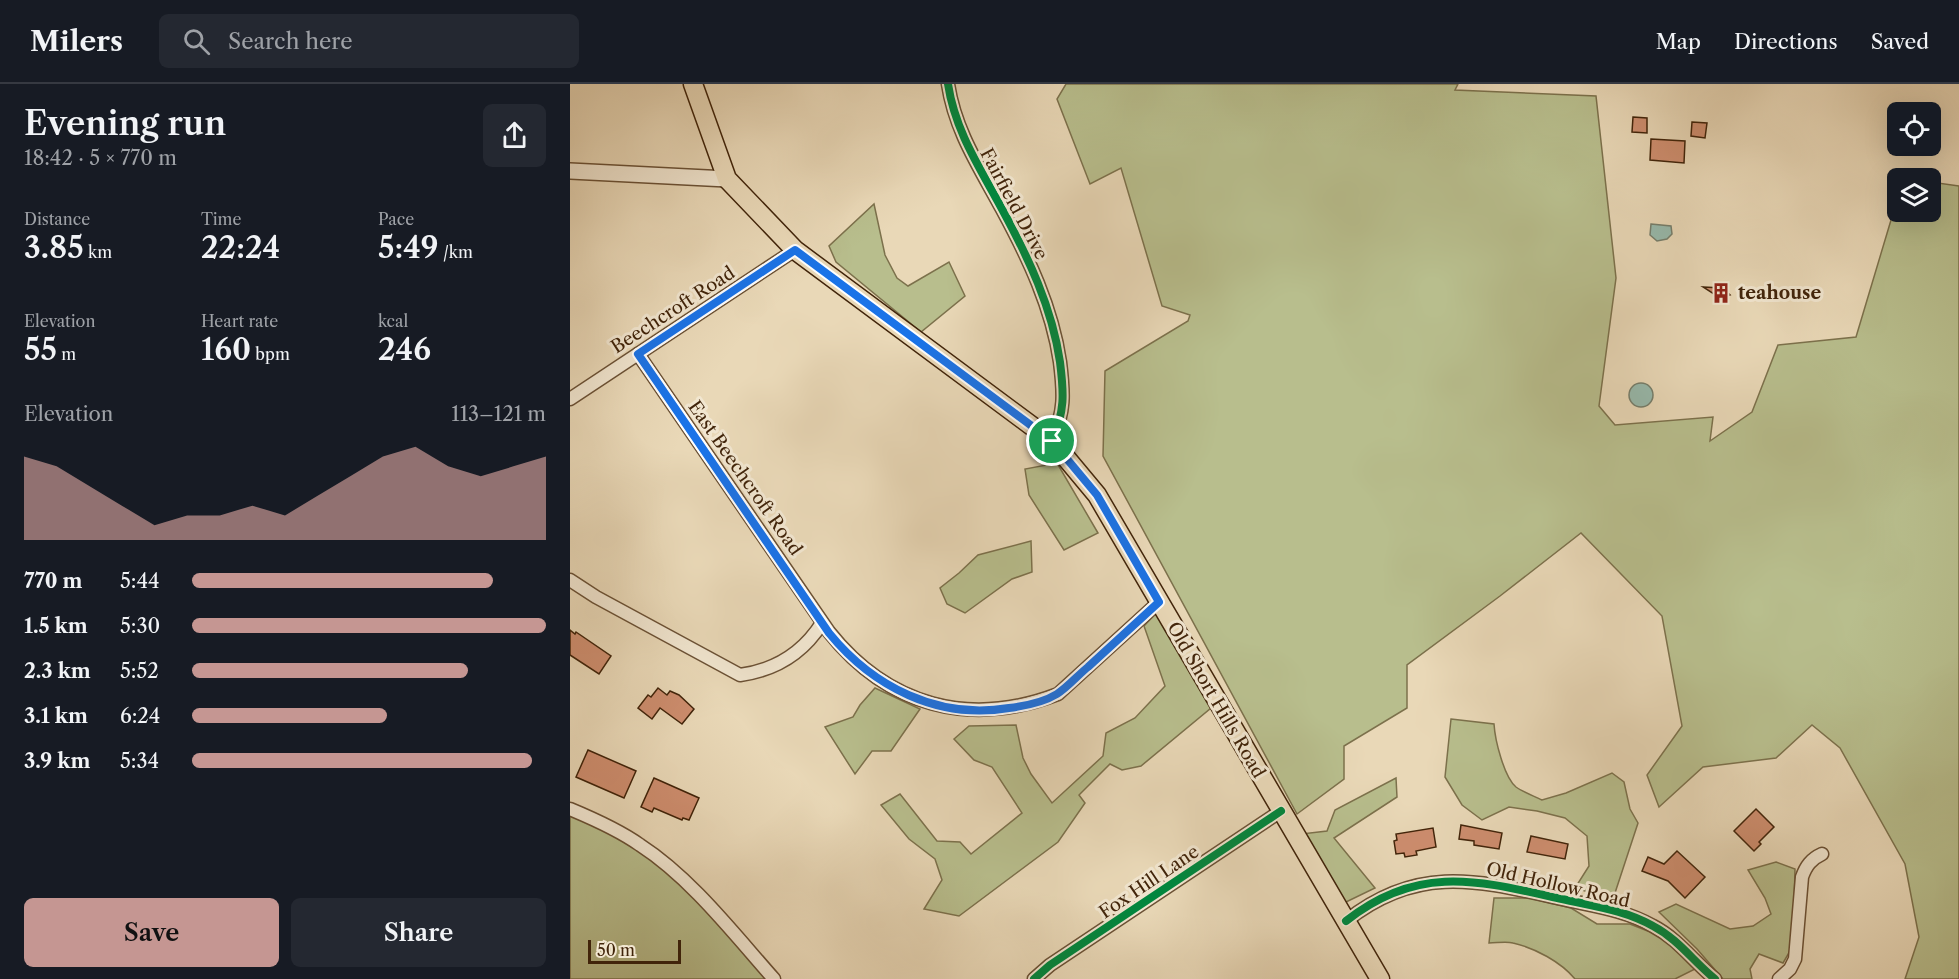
<!DOCTYPE html>
<html lang="en">
<head>
<meta charset="utf-8">
<style>
	:root { --surface:#171b24; --page:#242831; --text:#f1f3f6; --muted:#9ea1a6; --line:#363941; --accent:#c59692 }
	body { margin:0; font-family:"Libre Caslon Text",serif; background:var(--page); color:var(--text); height:100vh; display:flex; flex-direction:column; font-size:22px; white-space:nowrap }
	* { box-sizing:border-box; margin:0 }
	p { font-size:20px; color:var(--muted) }
	.icon { flex:none; width:33px; height:33px; fill:none; stroke:currentColor; stroke-width:2; stroke-linecap:round; stroke-linejoin:round }
	.map { position:relative; flex:1; overflow:hidden }
	.sheet { display:flex; flex-direction:column; background:var(--surface); width:570px }
	.sheet>* { flex:none }
	.fabs { position:absolute; left:1317px; top:18px; display:grid; gap:12px }
	.fabs a { display:grid; place-items:center; width:54px; height:54px; border-radius:9px; background:var(--surface); box-shadow:0 6px 24px #0002; font-size:30px }
	.scale { position:absolute; left:18px; bottom:15px; width:93px; box-sizing:border-box; padding-left:6px; border:3px solid #41240a; border-top:0; font-size:16px; line-height:21px; white-space:nowrap; color:#41240a; -webkit-text-stroke:4px #f1e6d0; paint-order:stroke }
	.pin { position:absolute; display:grid; place-items:center; width:51px; height:51px; color:#fff; margin:-26px; border:3px solid #fff; border-radius:50%; box-shadow:0 2px 6px #0007 }
	.round { display:grid; place-items:center; flex:none; width:63px; height:63px; border-radius:9px; background:var(--page) }
	.overview { display:flex; align-items:center; justify-content:space-between; height:102px; padding:0 24px }
	h1 { font-size:33px; font-weight:600; line-height:45px }
	.metrics { display:grid; grid-template-columns:repeat(3,1fr); gap:9px; height:102px; padding:6px 24px }
	.metrics div { display:grid; align-content:center }
	.metrics b { font-size:30px; font-weight:600 }
	.metrics small { font-size:16px; font-weight:400 }
	.metrics p { font-size:16px }
	.chart { height:168px; padding:12px 24px }
	.chart p { display:flex; justify-content:space-between }
	.chart svg { width:100%; height:108px; margin-top:6px; fill:var(--accent); opacity:.7 }
	.button { display:flex; gap:12px; margin-top:auto; padding:12px 24px }
	.button a { flex:1; height:69px; border-radius:9px; background:var(--accent); color:#111; font-size:24px; font-weight:600; line-height:69px; text-align:center }
	.button a+a { background:var(--page); color:var(--text) }
	ul { padding:0 24px; list-style:none; font-size:20px }
	li { display:grid; grid-template-columns:96px 72px 1fr; align-items:center; height:45px }
	li i { height:15px; border-radius:8px; background:var(--accent) }
	header { display:flex; align-items:center; gap:36px; box-sizing:border-box; height:84px; padding:0 30px; background:var(--surface); border-bottom:2px solid var(--line) }
	header strong { font-size:28px }
	nav { display:flex; gap:33px; margin-inline-start:auto; font-size:21px }
	.search { width:420px; height:54px; background:var(--page); display:flex; align-items:center; gap:15px; box-sizing:border-box; padding:0 21px; border-radius:9px; color:var(--muted); font-size:22px }
	main { display:flex; flex:1; min-height:0 }
	.map>svg:first-child { display:block }
</style>
</head>
<body>
<header>
<strong>Milers</strong>
<div class="search"><svg class="icon" aria-label="search" viewBox="0 0 24 24"><circle cx="10" cy="10" r="6"/><path d="M15 15l6 6"/></svg>Search here</div>
<nav><a>Map</a><a>Directions</a><a>Saved</a></nav>
</header>
<main>
<section class="sheet">
<div class="overview"><div><h1>Evening run</h1><p>18:42 · 5 × 770 m</p></div><a class="round"><svg class="icon" aria-label="share" viewBox="0 0 24 24"><path d="M12 15V3M7 8l5-5 5 5M5 13v7h14v-7"/></svg></a></div>
<div class="metrics">
<div><p>Distance</p><b>3.85<small> km</small></b></div>
<div><p>Time</p><b>22:24</b></div>
<div><p>Pace</p><b>5:49<small> /km</small></b></div>
</div>
<div class="metrics">
<div><p>Elevation</p><b>55<small> m</small></b></div>
<div><p>Heart rate</p><b>160<small> bpm</small></b></div>
<div><p>kcal</p><b>246</b></div>
</div>
<div class="chart"><p><span>Elevation</span>113–121 m</p>
<svg viewBox="0 0 160 44" preserveAspectRatio="none"><path d="M0 44V10L10 14L20 22L30 30L40 38L50 34L60 34L70 30L80 34L90 26L100 18L110 10L120 6L130 14L140 18L150 14L160 10V44z"/></svg>
</div>
<ul>
<li><b>770 m</b>5:44<i style="width:85%"></i></li>
<li><b>1.5 km</b>5:30<i style="width:100%"></i></li>
<li><b>2.3 km</b>5:52<i style="width:78%"></i></li>
<li><b>3.1 km</b>6:24<i style="width:55%"></i></li>
<li><b>3.9 km</b>5:34<i style="width:96%"></i></li>
</ul>
<div class="button"><a>Save</a><a>Share</a></div>
</section>
<div class="map">
<svg width="1389" height="895" viewBox="0 0 1389 895">
	<rect width="100%" height="100%" fill="#e9d8b7"/>
	<filter id="stains"><feTurbulence type="fractalNoise" baseFrequency=".00333" numOctaves="4"/><feColorMatrix values="0 0 0 0 .2 0 0 0 0 .09 0 0 0 0 .02 0 0 0 .5 -.17"/></filter>
	<radialGradient id="worn" r=".72"><stop offset=".6" stop-color="#630" stop-opacity="0"/><stop offset="1" stop-color="#630" stop-opacity=".3"/></radialGradient>
	<g fill="#b8be8d" stroke="#7c714c" stroke-width="1.5">
		<path d="M496,0h392l-3,6 141,6 20,182 -17,128 16,19 98,-8 -3,24 42,-29 26,-67 78,-8 41,-137 1,12h32l1,-30 28,4v793h-54l14,-42 -14,-73 -65,-116 -28,-23 -36,33 -73,9 -44,40 -12,-32 35,-49 -20,-110 -81,-83 -81,63 -93,69v43l-63,38v33l-47,35 -194,-358 2,-85 83,-50 2,-6 -28,-9 -41,-138 -31,16 -33,-85z"/>
		<path d="M304,120l11,51 12,23 11,8 41,-24 16,34 -44,36 -85,-70 -7,-16z"/>
		<path d="M487,379l41,70 -34,17 -35,-55 -4,-26z"/>
		<path d="M461,457l1,31 -20,7 -47,34 -18,-9 -7,-16 19,-15 19,-18z"/>
		<path d="M589,526l52,98 -70,58 -19,4 -12,-6 -31,31 6,8 -27,39 -99,74 -35,-7 18,-29 -7,-21 -26,-20 -28,-34 19,-11 37,47 23,1 11,12 51,-41 -30,-46 -18,-7 -20,-21 15,-13 47,-1 7,33 8,16 21,29 51,-47 3,-23 29,-15 30,-32 -21,-60z"/>
		<path d="M305,604l45,21 -29,42h-19l-17,23 -30,-47 28,-10 7,-12z"/>
		<path d="M881,635l43,5c1,16 10,53 22,63 7,5 18,9 26,13l24,-7 46,-20 12,9 6,27 8,14 -25,76 -38,-11 14,-22 -2,-30 -22,-18 -28,-7 -28,-4 -27,13 -20,-15 -17,-28z"/>
		<path d="M826,694l1,19 -63,41 41,50 -31,15 -43,-69 26,-3 8,-21z"/>
		<path d="M0,729l31,10 97,69 70,87h-198z"/>
		<path d="M1206,778l19,7 -2,77 -10,17 -24,-9 -9,15 2,10h-29l-26,-30 -38,-37 17,-8 54,25 23,-3 18,-12 -6,-16 -17,-28z"/>
		<path d="M924,814h35l42,10 26,16h33l38,15 27,30 -20,10h-100c-14,-17 -40,-31 -62,-36 -7,-2 -16,0 -24,0z"/>
	</g>
	<g fill="#97baad" stroke="#757e6c" stroke-width="1.5">
		<path d="M1081,140l20,2 1,8 -5,5 -10,2 -7,-6z"/>
		<circle cx="1071" cy="311" r="12"/>
	</g>
	<g fill="#ce8e6f" stroke="#41240a" stroke-width="1.5">
		<path d="M1063,33l14,1v15l-15,-1z"/>
		<path d="M1122,38l15,1 -2,15 -14,-2z"/>
		<path d="M1081,55l34,2 -1,22 -34,-3z"/>
		<path d="M1133,203l20,1 7,7 -10,3z"/>
		<path d="M0,546l5,4 1,-2 35,24 -12,18 -29,-19z"/>
		<path d="M88,604l9,7 3,-4 9,4 15,14 -12,15 -22,-16 -8,11 -14,-11 10,-13 3,2z"/>
		<path d="M18,666l48,21 -12,27 -48,-21z"/>
		<path d="M84,694l45,20 -10,22 -6,-2 -1,2 -28,-12 -2,4 -11,-5z"/>
		<path d="M1186,725l18,18 -15,15 2,2 -7,7 -20,-20z"/>
		<path d="M891,741l41,8 -3,16 -25,-4v-4l-15,-2z"/>
		<path d="M863,744l3,19 -20,4 1,4 -12,2 -1,-4 -8,1 -2,-13 3,-1 -1,-6z"/>
		<path d="M961,752l37,8 -3,15 -38,-7z"/>
		<path d="M1107,767l28,26 -20,21 -17,-17 -26,-10 6,-14 16,7z"/>
	</g>
	<g fill="none" stroke-linecap="round" stroke-linejoin="round">
		<g stroke="#6b5135" stroke-width="15">
			<g id="minor">
				<path d="M378,0c7,47 32,84 54,125 26,48 50,98 58,153 4,32 5,49 -8,79"/>
				<path d="M68,270l191,278c59,74 140,96 229,62l101,-92"/>
				<path d="M0,315l225,-149"/>
				<path d="M0,496l26,17 144,78c36,-5 63,-22 82,-52"/>
				<path d="M0,725c24,10 49,21 70,36 51,33 94,89 134,134"/>
				<path d="M776,837c73,-58 134,-40 216,-22 31,7 63,11 91,27 25,13 40,35 62,53"/>
				<path d="M464,895l16,-14 231,-154"/>
				<path d="M1209,895l11,-10 5,-10 7,-82c4,-11 9,-18 20,-23"/>
			</g>
		</g>
		<g stroke="#6b5135" stroke-width="18">
			<path id="tertiary" d="M0,87l157,8"/>
		</g>
		<g stroke="#41240a" stroke-width="21">
			<path id="primary" d="M123,0l34,95 68,71 257,191 45,54 283,484"/>
		</g>
		<use href="#minor" stroke="#f1e6d0" stroke-width="12"/>
		<use href="#tertiary" stroke="#f1e6d0" stroke-width="15"/>
		<use href="#primary" stroke="#e9d8b7" stroke-width="18"/>
		<g stroke="#f1e6d0" stroke-width="11">
			<g id="cycleway">
				<path d="M378,0c7,47 32,84 54,125 26,48 50,98 58,153 4,32 5,49 -8,79"/>
				<path d="M68,270l191,278c59,74 140,96 229,62l101,-92"/>
				<path d="M776,837c73,-58 134,-40 216,-22 31,7 63,11 91,27 25,13 40,35 62,53"/>
				<path d="M464,895l16,-14 231,-154"/>
			</g>
		</g>
		<use href="#cycleway" stroke="#00873e" stroke-width="8"/>
	</g>
	<g fill="none" stroke-linecap="round" stroke-linejoin="round">
		<g stroke="#fff" stroke-width="12">
			<path id="route" d="M225,166l257,191 45,54 62,107c-24,22 -47,43 -71,65 -10,8 -20,20 -31,27 -13,8 -32,12 -48,14 -71,12 -136,-21 -180,-75l-191,-279z"/>
		</g>
		<use href="#route" stroke="#1a73e8" stroke-width="8"/>
	</g>
	<defs>
		<g id="building-bare" transform="scale(1.62)"><path d="M-4-6H4V6H1V3H-1V6H-4ZM-2.5-4.3h1.7v1.8h-1.7ZM.8-4.3h1.7v1.8H.8ZM-2.5-1h1.7V.8h-1.7ZM.8-1h1.7V.8H.8Z" fill="#8f2418" stroke="#f1e6d0" stroke-width="2.5" paint-order="stroke"/></g>
	</defs>
	<g fill-rule="evenodd">
		<use href="#building-bare" x="1151" y="209"/>
	</g>
	<g text-anchor="middle" stroke-width="6" stroke-linejoin="round" paint-order="stroke">
		<g font-size="18" fill="#41240a" stroke="#f1e6d0">
			<text transform="translate(444 120) rotate(62)" y="6">Fairfield Drive</text>
			<text transform="translate(103 226) rotate(-33)" y="6">Beechcroft Road</text>
			<text transform="translate(175 394) rotate(55)" y="6">East Beechcroft Road</text>
			<text transform="translate(646 616) rotate(60)" y="6">Old Short Hills Road</text>
			<text transform="translate(579 798) rotate(-34)" y="6">Fox Hill Lane</text>
			<text transform="translate(988 801) rotate(13)" y="6">Old Hollow Road</text>
		</g>
		<g font-size="18" font-weight="bold" fill="#41240a" stroke="#f1e6d0" text-anchor="start">
			<text x="1168" y="215">teahouse</text>
		</g>
	</g>
	<rect width="100%" height="100%" filter="url(#stains)"/>
	<rect width="100%" height="100%" fill="url(#worn)"/>
</svg>
<div class="fabs">
<a><svg class="icon" aria-label="locate" viewBox="0 0 24 24"><circle cx="12" cy="12" r="6"/><path d="M12 2v4M12 18v4M2 12h4M18 12h4"/></svg></a>
<a><svg class="icon" aria-label="layers" viewBox="0 0 24 24"><path d="M12 4l9 5-9 5-9-5zM3 14l9 5 9-5"/></svg></a>
</div>
<div class="scale">50 m</div>
<div class="pin" style="left:482px;top:357px;background:#1e9e55"><svg class="icon" aria-label="arrive" viewBox="0 0 24 24"><path d="M6 21V4h12l-3 4 3 4H6"/></svg></div>
</div>
</main>
</body>
</html>
